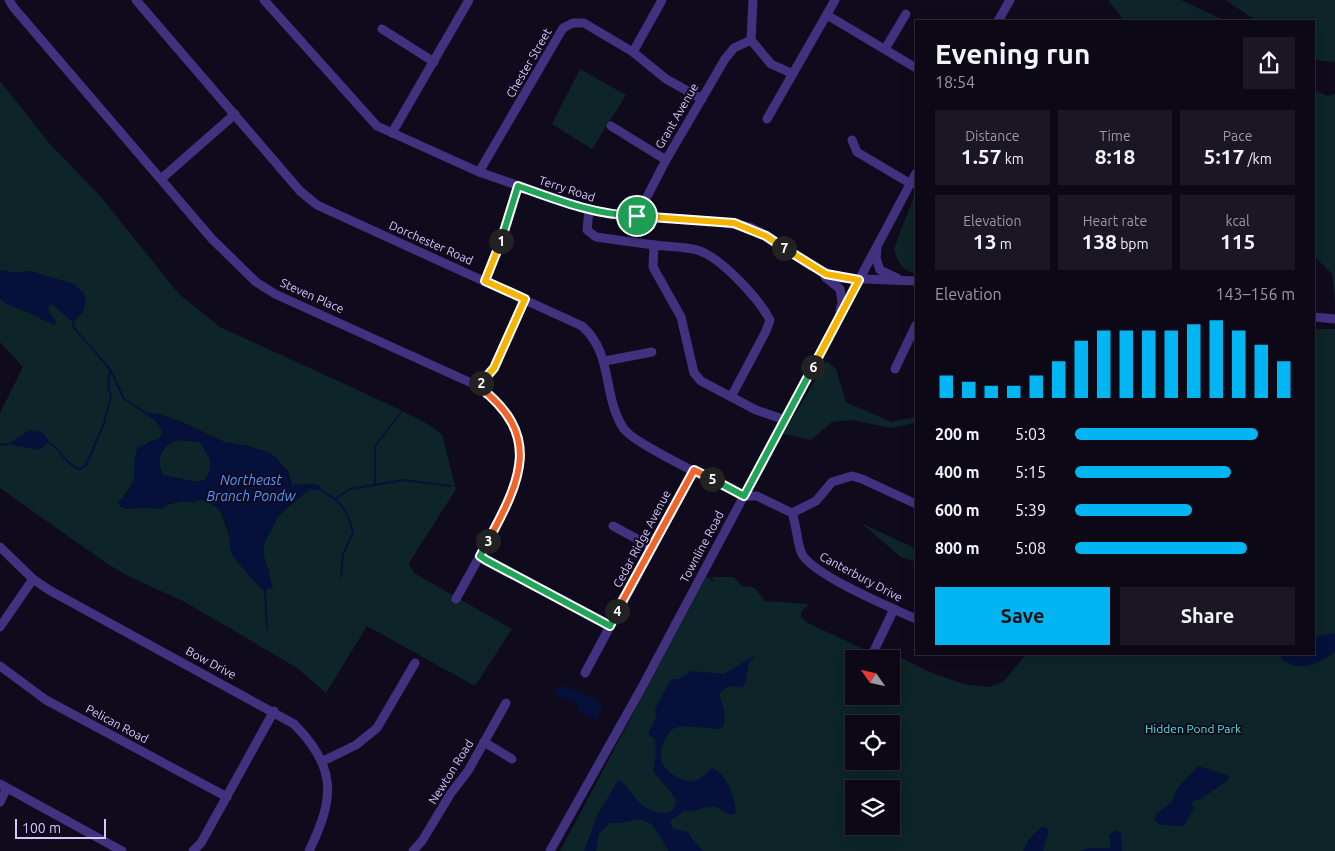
<!DOCTYPE html>
<html lang="en">
<head>
<meta charset="utf-8">
<style>
	:root { --surface:#0c0816; --page:#1a1623; --text:#f1f3f6; --muted:#9a9aa1; --line:#2c2935; --accent:#00b5f2 }
	body { margin:0; font-family:Ubuntu,sans-serif; background:var(--page); color:var(--text); height:100vh; display:flex; flex-direction:column; font-size:19px; white-space:nowrap }
	* { box-sizing:border-box; margin:0 }
	p { font-size:16px; color:var(--muted) }
	.icon { flex:none; width:28px; height:28px; fill:none; stroke:currentColor; stroke-width:2; stroke-linecap:round; stroke-linejoin:round }
	.map { position:relative; flex:1; overflow:hidden }
	.drawer { position:absolute; left:915px; top:20px; width:400px; height:635px; display:flex; flex-direction:column; background:var(--surface); border-radius:0px; box-shadow:0 2px 12px #0003,0 0 0 1px var(--line) }
	.drawer>* { flex:none }
	.needle { width:32px; rotate:304deg }
	.tools { position:absolute; left:845px; top:650px; display:grid; gap:10px }
	.tools a { display:grid; place-items:center; width:55px; height:55px; border-radius:0px; background:var(--surface); box-shadow:0 2px 12px #0003,0 0 0 1px var(--line); font-size:25px }
	.scale { position:absolute; left:15px; bottom:12px; width:91px; box-sizing:border-box; padding-left:5px; border:2px solid #d6c7ff; border-top:0; font-size:14px; line-height:18px; white-space:nowrap; color:#d6c7ff; -webkit-text-stroke:4px #100a1d; paint-order:stroke }
	.pin { position:absolute; display:grid; place-items:center; width:42px; height:42px; color:#fff; margin:-21px; border:2px solid #fff; border-radius:50%; box-shadow:0 1px 5px #0007 }
	.km { position:absolute; width:25px; height:25px; margin:-12px; border-radius:50%; background:#222; color:#fff; font-size:14px; line-height:25px; text-align:center }
	.round { display:grid; place-items:center; flex:none; width:52px; height:52px; border-radius:0px; background:var(--page) }
	.summary { display:flex; align-items:center; justify-content:space-between; height:85px; padding:0 20px }
	h1 { font-size:28px; font-weight:700; line-height:38px }
	.stats { display:grid; grid-template-columns:repeat(3,1fr); gap:8px; height:85px; padding:5px 20px }
	.stats div { display:grid; align-content:center; border-radius:0px; background:var(--page); text-align:center }
	.stats b { font-size:21px; font-weight:700 }
	.stats small { font-size:14px; font-weight:400 }
	.stats p { font-size:14px }
	.chart { height:140px; padding:10px 20px }
	.chart p { display:flex; justify-content:space-between }
	.chart svg { width:100%; height:90px; margin-top:5px; stroke:var(--accent); stroke-width:6 }
	.action { display:flex; gap:10px; margin-top:auto; padding:10px 20px }
	.action a { flex:1; height:58px; border-radius:0px; background:var(--accent); color:#111; font-size:20px; font-weight:700; line-height:58px; text-align:center }
	.action a+a { background:var(--page); color:var(--text) }
	ul { padding:0 20px; list-style:none; font-size:16px }
	li { display:grid; grid-template-columns:80px 60px 1fr; align-items:center; height:38px }
	li i { height:12px; border-radius:6px; background:var(--accent) }
	.map>svg:first-child { display:block }
</style>
</head>
<body>
<div class="map">
<svg width="1335" height="851" viewBox="0 0 1335 851">
	<rect width="100%" height="100%" fill="#100a1d"/>
	<g fill="#0d2528" fill-rule="evenodd">
		<path d="M1108,0h73l45,21h-102z"/>
		<path d="M1226,0h109v62l-21,-2v-39h-58z"/>
		<path d="M580,69l46,26 -34,54 -40,-25z"/>
		<path d="M0,81l49,62 52,54 78,97 41,33 168,77 36,18 18,12 14,55 -47,74 5,10 98,56 -37,57 -108,-60 -41,67 -29,-25 -112,-66 -57,-26 -22,-13 -106,-75v-75l23,-46 -23,-25v-44c13,12 31,12 44,23l6,-7 -2,-6 4,-4 21,18 10,-11 -7,-26 -46,-14 -14,2 -16,-3zM144,413l36,8 44,21 24,4 23,8 17,17 4,14 17,-1 13,6 -12,-1 -4,3 -27,23 -7,9 -8,20 -1,9 6,19 -14,10c-24,-25 -23,-42 -35,-72 -7,-7 -13,-9 -23,-10l-3,3c-20,-6 -26,6 -43,5 -9,0 -16,0 -25,1l-8,-7 5,-4 12,-19v-17l13,-20 11,-3 4,-8 -7,-10z"/>
		<path d="M1314,90l14,6 7,-2v207l-3,-27 -18,-18z"/>
		<path d="M916,191v82c-14,-1 -18,-12 -22,-24z"/>
		<path d="M1314,329h21v522h-775l146,-274 8,5 -3,-5h23l8,9 13,2 10,13 44,3 -8,8v5l5,5 70,33 25,3 31,15 32,11 25,3 9,-3 7,-4 21,-26h288zM854,659h37v37h-37zM854,724h37v37h-37zM854,789h37v37h-37z"/>
		<path d="M827,361l9,8 10,33 45,20 25,-5v6l-25,5 -39,-8 -20,2 -21,18 -28,-6z"/>
		<path d="M177,440l23,2 10,17v13l-5,8 -9,2 -33,-7c-8,-17 -2,-28 14,-35z"/>
		<path d="M861,523l55,26v13l-15,-5z"/>
	</g>
	<g fill="#06113b" fill-rule="evenodd">
		<path d="M0,270l16,3 14,-2 46,14 8,8 2,9 -3,9 -10,11 -21,-18 -4,4 2,6 6,6 -1,6 -27,-15 -20,-6 -8,-7z"/>
		<path d="M143,412c30,1 52,20 79,29 16,6 34,5 49,13 11,6 17,20 21,31l24,-1 5,3 1,4 -12,-2 -4,3 -27,23 -15,29 -1,9 10,35 -11,2c-9,-11 -21,-22 -28,-33 -5,-6 -4,-16 -5,-23 -3,-20 -12,-32 -32,-34l-3,3 -9,-2 -13,1 -11,7 -41,-2 -2,-5c26,-17 10,-35 20,-55l21,-8 4,-8 -7,-10zM177,440l23,2 10,17v13l-5,8 -9,2 -33,-7c-8,-17 -2,-28 14,-35z"/>
		<path d="M30,430c10,1 15,2 19,12l-10,8 -32,-6z"/>
		<path d="M1332,633l3,1v18c-20,13 -33,21 -54,7l1,-5h32v-17z"/>
		<path d="M755,655l-6,9 -4,20 -3,3 -14,-1 -9,8 6,19 -1,12 -4,4c-10,0 -38,-5 -45,-1 -9,4 -15,21 -14,30 0,12 22,25 32,23 7,-1 14,-8 19,-13 14,5 24,30 24,45l-6,2c-4,-2 -10,-7 -14,-8 -12,-2 -22,6 -32,4l-14,10 3,8 15,3 7,11 9,8h-35l-17,-27 -14,-5 -16,4h-12l-11,11 -3,17h-12l13,-35 21,-36c11,4 15,19 25,26 13,8 33,13 33,-7l-23,-28 3,-17 -1,-15 -7,-5 8,-17 -1,-8 16,-30h8l13,-8 32,3z"/>
		<path d="M563,686c15,5 28,10 40,21l-6,13 -17,-8 -3,-9 -19,-7 -3,-4 3,-5z"/>
		<path d="M1198,766l31,10 -1,4 -27,19 -10,3 3,6 -10,18 -24,-1 -5,-4 1,-7 16,-12 4,-12z"/>
		<path d="M1041,827h4l4,3 -6,21h-20l6,-12z"/>
		<path d="M1115,830l6,3 1,18h-40l6,-3h21l2,-5 -2,-8z"/>
	</g>
	<g fill="none" stroke-linecap="round" stroke-linejoin="round">
		<g stroke="#06113b" stroke-width="2">
			<path d="M73,321l1,7 36,41 14,30 22,14"/>
			<path d="M47,442c15,6 17,23 33,27l6,-4 17,-39 8,-29 -3,-10 2,-16"/>
			<path d="M0,445l8,-1"/>
			<path d="M375,485v-39l27,-35"/>
			<path d="M322,491c21,11 25,19 31,42l-10,21 -2,23"/>
			<path d="M336,498l14,-9 54,-9 47,6"/>
			<path d="M265,589l2,40"/>
		</g>
		<g stroke="#413280" stroke-width="9">
			<path d="M9,0l5,8 198,231 44,43 19,12 203,92c60,45 46,86 15,145 -12,23 -24,45 -37,68"/>
			<path d="M136,0l164,191 17,14 265,121c32,28 20,71 42,103 10,15 98,56 120,67h13l35,17c5,13 5,32 10,41 11,21 90,54 114,65"/>
			<path d="M264,0l113,126 102,46 110,38 22,4 100,7 39,6 16,8 43,30 29,13 78,3"/>
			<path d="M753,0l-2,40 20,24 22,10"/>
			<path d="M827,15l89,53"/>
			<path d="M998,21l12,-21"/>
			<path d="M382,29l52,33"/>
			<path d="M885,49l21,-35"/>
			<path d="M633,52l29,-52"/>
			<path d="M767,119l68,-119"/>
			<path d="M611,126l55,34"/>
			<path d="M392,133l77,-133"/>
			<path d="M852,140l5,12 54,32"/>
			<path d="M479,172l84,-144 10,-5h11l49,29 33,27 36,20"/>
			<path d="M161,179l74,-65"/>
			<path d="M589,210l-2,20 9,7 58,8 -1,22 28,50 13,56 7,8 55,29 29,10"/>
			<path d="M637,216l29,-56 59,-101 9,-11 17,-8"/>
			<path d="M654,245c14,2 30,1 43,5 24,7 62,49 73,70l-4,11 -35,66"/>
			<path d="M877,250l-1,8 4,12 17,8"/>
			<path d="M825,277l15,12 2,14 -2,8"/>
			<path d="M485,281l17,-43 16,-52"/>
			<path d="M1314,317l21,2"/>
			<path d="M605,361l47,-9"/>
			<path d="M895,369l21,-44"/>
			<path d="M478,386l16,-18 31,-69"/>
			<path d="M792,513l24,-12 16,-19 20,-6 10,3 54,25"/>
			<path d="M613,526l39,21"/>
			<path d="M0,547l33,32 16,11 245,134c43,43 41,74 15,127"/>
			<path d="M480,556l130,70"/>
			<path d="M0,627l33,-48"/>
			<path d="M872,655l22,-46"/>
			<path d="M0,666l46,34 181,97"/>
			<path d="M585,673l109,-203"/>
			<path d="M484,742l28,17"/>
			<path d="M323,761l33,-16 21,-17 38,-65"/>
			<path d="M0,784l122,67"/>
			<path d="M0,802l7,-14"/>
			<path d="M193,851l8,-8 73,-132"/>
			<path d="M413,851l9,-10 29,-48 17,-22 38,-68"/>
			<path d="M550,851l91,-162 275,-516"/>
		</g>
	</g>
	<g fill="none" stroke-linecap="round" stroke-linejoin="round">
		<g stroke="#fff" stroke-width="10">
			<path id="split-1" d="M501,241l17,-55c39,14 77,29 119,30"/>
		</g>
		<g stroke="#fff" stroke-width="10">
			<path id="split-2" d="M481,383l13,-15 31,-69 -40,-18 16,-40"/>
		</g>
		<g stroke="#fff" stroke-width="10">
			<path id="split-3" d="M481,383l-3,3c65,49 43,94 10,155"/>
		</g>
		<g stroke="#fff" stroke-width="10">
			<path id="split-4" d="M488,541l-8,15 6,4 124,66 7,-15"/>
		</g>
		<g stroke="#fff" stroke-width="10">
			<path id="split-5" d="M617,611l77,-141 18,9"/>
		</g>
		<g stroke="#fff" stroke-width="10">
			<path id="split-6" d="M712,479l32,17 69,-129"/>
		</g>
		<g stroke="#fff" stroke-width="10">
			<path id="split-7" d="M784,248l42,26 33,6 -46,87"/>
		</g>
		<g stroke="#fff" stroke-width="10">
			<path id="split-8" d="M637,216l97,7 32,13 18,12"/>
		</g>
		<use href="#split-1" stroke="#22a559" stroke-width="6"/>
		<use href="#split-2" stroke="#f5b400" stroke-width="6"/>
		<use href="#split-3" stroke="#f0652b" stroke-width="6"/>
		<use href="#split-4" stroke="#22a559" stroke-width="6"/>
		<use href="#split-5" stroke="#f0652b" stroke-width="6"/>
		<use href="#split-6" stroke="#22a559" stroke-width="6"/>
		<use href="#split-7" stroke="#f5b400" stroke-width="6"/>
		<use href="#split-8" stroke="#f5b400" stroke-width="6"/>
	</g>
	<g text-anchor="middle" stroke-width="4" stroke-linejoin="round" paint-order="stroke">
		<g font-size="12" fill="#d6c7ff" stroke="#100a1d">
			<text transform="translate(529 63) rotate(-60)" y="4">Chester Street</text>
			<text transform="translate(677 116) rotate(-60)" y="4">Grant Avenue</text>
			<text transform="translate(567 189) rotate(18)" y="4">Terry Road</text>
			<text transform="translate(431 243) rotate(24)" y="4">Dorchester Road</text>
			<text transform="translate(312 296) rotate(24)" y="4">Steven Place</text>
			<text transform="translate(642 539) rotate(-62)" y="4">Cedar Ridge Avenue</text>
			<text transform="translate(702 547) rotate(-62)" y="4">Townline Road</text>
			<text transform="translate(861 577) rotate(28)" y="4">Canterbury Drive</text>
			<text transform="translate(211 663) rotate(28)" y="4">Bow Drive</text>
			<text transform="translate(117 724) rotate(28)" y="4">Pelican Road</text>
			<text transform="translate(451 772) rotate(-58)" y="4">Newton Road</text>
		</g>
		<g font-size="12" fill="#4ce5d6" stroke="#100a1d">
			<text x="1193" y="733">Hidden Pond Park</text>
		</g>
		<g font-size="14" font-style="italic" fill="#5597ff" stroke="#100a1d">
			<text x="251" y="485">Northeast<tspan x="251" dy="16">Branch Pondw</tspan></text>
		</g>
	</g>
</svg>
<div class="tools">
<a><svg class="needle" viewBox="-14 -14 28 28"><path d="M0-13l5 13h-10z" fill="#e53935"/><path d="M0 13l5-13h-10z" fill="#9a9aa1"/></svg></a>
<a><svg class="icon" aria-label="locate" viewBox="0 0 24 24"><circle cx="12" cy="12" r="6"/><path d="M12 2v4M12 18v4M2 12h4M18 12h4"/></svg></a>
<a><svg class="icon" aria-label="layers" viewBox="0 0 24 24"><path d="M12 4l9 5-9 5-9-5zM3 14l9 5 9-5"/></svg></a>
</div>
<div class="scale">100 m</div>
<div class="pin" style="left:637px;top:216px;background:#1e9e55"><svg class="icon" aria-label="arrive" viewBox="0 0 24 24"><path d="M6 21V4h12l-3 4 3 4H6"/></svg></div>
<b class="km" style="left:501px;top:241px">1</b>
<b class="km" style="left:481px;top:383px">2</b>
<b class="km" style="left:488px;top:541px">3</b>
<b class="km" style="left:617px;top:611px">4</b>
<b class="km" style="left:712px;top:479px">5</b>
<b class="km" style="left:813px;top:367px">6</b>
<b class="km" style="left:784px;top:248px">7</b>
<section class="drawer">
<div class="summary"><div><h1>Evening run</h1><p>18:54</p></div><a class="round"><svg class="icon" aria-label="share" viewBox="0 0 24 24"><path d="M12 15V3M7 8l5-5 5 5M5 13v7h14v-7"/></svg></a></div>
<div class="stats">
<div><p>Distance</p><b>1.57<small> km</small></b></div>
<div><p>Time</p><b>8:18</b></div>
<div><p>Pace</p><b>5:17<small> /km</small></b></div>
</div>
<div class="stats">
<div><p>Elevation</p><b>13<small> m</small></b></div>
<div><p>Heart rate</p><b>138<small> bpm</small></b></div>
<div><p>kcal</p><b>115</b></div>
</div>
<div class="chart"><p><span>Elevation</span>143–156 m</p>
<svg viewBox="0 0 160 44" preserveAspectRatio="none"><path d="M5 44V33M15 44V36M25 44V38M35 44V38M45 44V33M55 44V26M65 44V16M75 44V11M85 44V11M95 44V11M105 44V11M115 44V8M125 44V6M135 44V11M145 44V18M155 44V26"/></svg>
</div>
<ul>
<li><b>200 m</b>5:03<i style="width:83%"></i></li>
<li><b>400 m</b>5:15<i style="width:71%"></i></li>
<li><b>600 m</b>5:39<i style="width:53%"></i></li>
<li><b>800 m</b>5:08<i style="width:78%"></i></li>
</ul>
<div class="action"><a>Save</a><a>Share</a></div>
</section>
</div>
</body>
</html>
